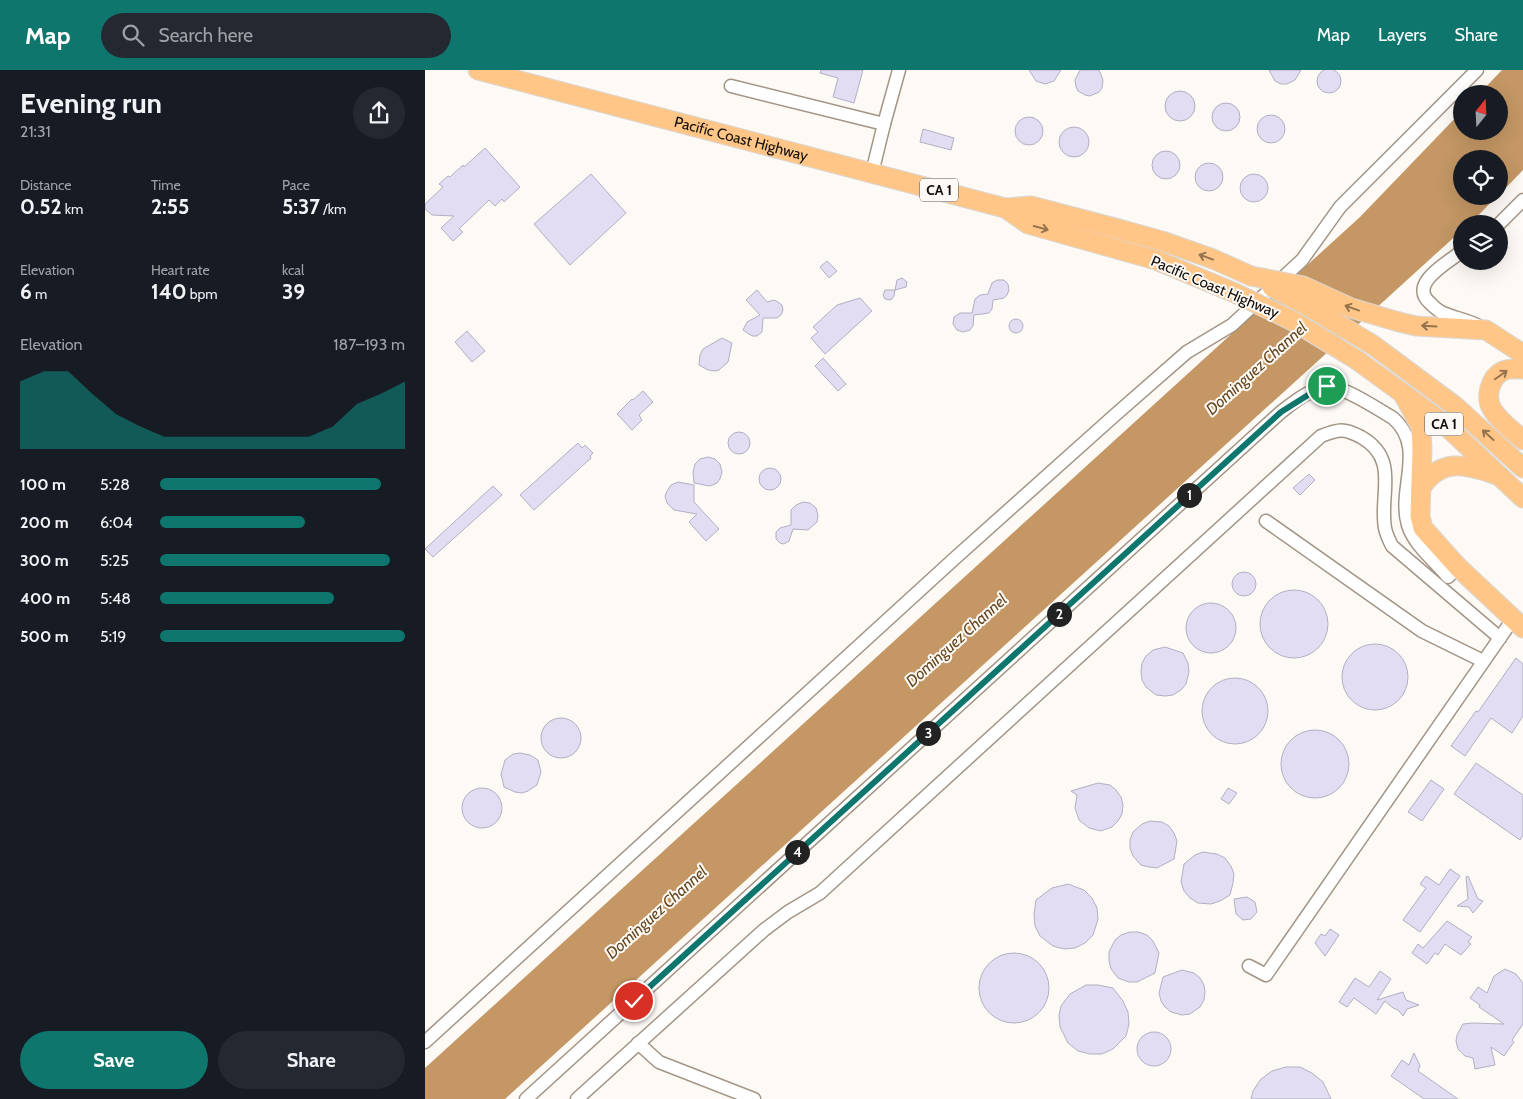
<!DOCTYPE html>
<html lang="en">
<head>
<meta charset="utf-8">
<style>
	:root { --surface:#171b24; --page:#242831; --text:#f1f3f6; --muted:#9ea1a6; --accent:#0f766e }
	body { margin:0; font-family:Cabin,sans-serif; background:var(--page); color:var(--text); height:100vh; display:flex; flex-direction:column; font-size:19px; white-space:nowrap }
	* { box-sizing:border-box; margin:0 }
	p { font-size:16px; color:var(--muted) }
	.icon { flex:none; width:28px; height:28px; fill:none; stroke:currentColor; stroke-width:2; stroke-linecap:round; stroke-linejoin:round }
	.map { position:relative; flex:1; overflow:hidden }
	.sheet { display:flex; flex-direction:column; background:var(--surface); width:425px }
	.sheet>* { flex:none }
	.needle { width:32px; rotate:18deg }
	.buttons { position:absolute; left:1028px; top:15px; display:grid; gap:10px }
	.buttons a { display:grid; place-items:center; width:55px; height:55px; border-radius:50%; background:var(--surface); box-shadow:0 5px 20px #0002; font-size:25px }
	.pin { position:absolute; display:grid; place-items:center; width:42px; height:42px; color:#fff; margin:-21px; border:2px solid #fff; border-radius:50%; box-shadow:0 1px 5px #0007 }
	.km { position:absolute; width:25px; height:25px; margin:-12px; border-radius:50%; background:#222; color:#fff; font-size:14px; line-height:25px; text-align:center }
	.round { display:grid; place-items:center; flex:none; width:52px; height:52px; border-radius:26px; background:var(--page) }
	.summary { display:flex; align-items:center; justify-content:space-between; height:85px; padding:0 20px }
	h1 { font-size:28px; font-weight:800; line-height:38px }
	.stats { display:grid; grid-template-columns:repeat(3,1fr); gap:8px; height:85px; padding:5px 20px }
	.stats div { display:grid; align-content:center }
	.stats b { font-size:21px; font-weight:800 }
	.stats small { font-size:14px; font-weight:400 }
	.stats p { font-size:14px }
	.chart { height:140px; padding:10px 20px }
	.chart p { display:flex; justify-content:space-between }
	.chart svg { width:100%; height:90px; margin-top:5px; fill:var(--accent); opacity:.7 }
	.cta { display:flex; gap:10px; margin-top:auto; padding:10px 20px }
	.cta a { flex:1; height:58px; border-radius:30px; background:var(--accent); color:#fff; font-size:20px; font-weight:800; line-height:58px; text-align:center }
	.cta a+a { background:var(--page); color:var(--text) }
	ul { padding:0 20px; list-style:none; font-size:16px }
	li { display:grid; grid-template-columns:80px 60px 1fr; align-items:center; height:38px }
	li i { height:12px; border-radius:6px; background:var(--accent) }
	header { display:flex; align-items:center; gap:30px; box-sizing:border-box; height:70px; padding:0 25px; background:var(--accent); color:#fff }
	header strong { font-size:24px }
	nav { display:flex; gap:28px; margin-inline-start:auto; font-size:18px }
	.search { width:350px; height:45px; background:var(--page); display:flex; align-items:center; gap:12px; box-sizing:border-box; padding:0 18px; border-radius:28px; color:var(--muted); font-size:19px }
	main { display:flex; flex:1; min-height:0 }
	.map>svg:first-child { display:block }
</style>
</head>
<body>
<header>
<strong>Map</strong>
<div class="search"><svg class="icon" aria-label="search" viewBox="0 0 24 24"><circle cx="10" cy="10" r="6"/><path d="M15 15l6 6"/></svg>Search here</div>
<nav><a>Map</a><a>Layers</a><a>Share</a></nav>
</header>
<main>
<section class="sheet">
<div class="summary"><div><h1>Evening run</h1><p>21:31</p></div><a class="round"><svg class="icon" aria-label="share" viewBox="0 0 24 24"><path d="M12 15V3M7 8l5-5 5 5M5 13v7h14v-7"/></svg></a></div>
<div class="stats">
<div><p>Distance</p><b>0.52<small> km</small></b></div>
<div><p>Time</p><b>2:55</b></div>
<div><p>Pace</p><b>5:37<small> /km</small></b></div>
</div>
<div class="stats">
<div><p>Elevation</p><b>6<small> m</small></b></div>
<div><p>Heart rate</p><b>140<small> bpm</small></b></div>
<div><p>kcal</p><b>39</b></div>
</div>
<div class="chart"><p><span>Elevation</span>187–193 m</p>
<svg viewBox="0 0 160 44" preserveAspectRatio="none"><path d="M0 44V11L10 6L20 6L30 17L40 27L50 33L60 38L70 38L80 38L90 38L100 38L110 38L120 38L130 33L140 22L150 17L160 11V44z"/></svg>
</div>
<ul>
<li><b>100 m</b>5:28<i style="width:90%"></i></li>
<li><b>200 m</b>6:04<i style="width:59%"></i></li>
<li><b>300 m</b>5:25<i style="width:94%"></i></li>
<li><b>400 m</b>5:48<i style="width:71%"></i></li>
<li><b>500 m</b>5:19<i style="width:100%"></i></li>
</ul>
<div class="cta"><a>Save</a><a>Share</a></div>
</section>
<div class="map">
<svg width="1098" height="1029" viewBox="0 0 1098 1029">
	<rect width="100%" height="100%" fill="#fdfaf6"/>
	<path fill="#c49764" d="M1077,0h21v100l-24,25v-36h-38v37h36l-27,28h-9v7l-956,868h-80v-31l935,-851 101,-105v19h38v-37h-20z"/>
	<g fill="#e2ddf2" stroke="#b3aec2">
		<circle cx="904" cy="11" r="12"/>
		<path d="M396,0h42l-9,33 -21,-6 5,-19 -18,-5z"/>
		<path d="M604,0h32l-7,11 -9,3 -9,-3z"/>
		<path d="M655,0h19l4,10 -1,8 -3,4 -9,4 -5,-1 -7,-4 -2,-4 -1,-7z"/>
		<path d="M844,0h32l-6,10 -8,4h-6l-6,-3z"/>
		<circle cx="755" cy="36" r="15"/>
		<circle cx="801" cy="47" r="14"/>
		<circle cx="846" cy="59" r="14"/>
		<circle cx="604" cy="61" r="14"/>
		<circle cx="649" cy="72" r="15"/>
		<path d="M498,59l31,9 -3,12 -31,-8z"/>
		<path d="M60,78l35,39 -16,15 -2,-3 -7,7 -6,-6 -30,29 4,3 -10,9 -12,-13 13,-12 -22,-1 -7,-6v-5l18,-17 -4,-3 9,-8 2,1 13,-12 1,2z"/>
		<circle cx="741" cy="95" r="14"/>
		<circle cx="784" cy="107" r="14"/>
		<circle cx="829" cy="118" r="14"/>
		<path d="M166,104l35,39 -56,52 -36,-41z"/>
		<path d="M402,191l10,10 -8,7 -9,-11z"/>
		<path d="M477,208l5,4 -1,5 -11,3 -1,6 -3,4 -6,-1 -2,-4 2,-5h10l2,-10z"/>
		<path d="M572,210h7l4,4 1,6 -2,5 -3,3 -11,2 -1,9 -3,4 -15,2 -1,11 -3,4 -7,2 -6,-2 -4,-6 1,-7 6,-4h12l3,-14 5,-4 8,-1 4,-11z"/>
		<path d="M332,220l10,12 7,-2 4,2 4,3 1,5 -2,5 -4,3h-14l-1,14 -5,4h-5l-9,-6 4,-8 13,-7 -14,-15z"/>
		<path d="M435,228l12,13 -47,43 -14,-16 7,-6 -5,-5 24,-22z"/>
		<circle cx="591" cy="256" r="7"/>
		<path d="M42,261l18,20 -13,11 -17,-20z"/>
		<path d="M297,268l10,5 -4,19 -9,8 -4,1 -7,-1 -9,-5 1,-10 3,-6z"/>
		<path d="M398,288l23,26 -8,7 -23,-25z"/>
		<path d="M218,321l10,11 -14,13 3,5 -10,10 -15,-16 15,-15 1,1z"/>
		<circle cx="314" cy="373" r="11"/>
		<path d="M153,373l4,5 3,-3 8,8 -3,3 1,2 -57,52 -14,-15z"/>
		<path d="M283,387l7,2 5,5 2,8 -2,7 -3,4 -7,3 -16,-3 -1,-11 2,-8 5,-5z"/>
		<circle cx="345" cy="409" r="11"/>
		<path d="M884,404l6,6 -15,15 -7,-7z"/>
		<path d="M253,412l16,3v17l25,27 -13,12 -17,-19 8,-8 -23,-4 -7,-7 -2,-7 2,-5 4,-6z"/>
		<path d="M68,416l9,9 -69,62 -8,-8z"/>
		<path d="M378,432l7,1 6,5 2,7 -1,7 -9,8 -15,-1 -4,12 -5,3 -4,-1 -4,-4v-7l4,-4 11,-3v-15l5,-5z"/>
		<circle cx="819" cy="514" r="12"/>
		<circle cx="869" cy="554" r="34"/>
		<circle cx="786" cy="558" r="25"/>
		<circle cx="950" cy="607" r="33"/>
		<path d="M740,577l18,6 5,10 1,9 -3,12 -5,6 -8,5 -8,1 -9,-1 -10,-8 -4,-7 -1,-9 1,-8 4,-7 7,-6z"/>
		<path d="M1091,588l7,6v52l-11,17 -21,-15 -26,38 -14,-10 25,-35 2,1z"/>
		<circle cx="810" cy="641" r="33"/>
		<circle cx="136" cy="668" r="20"/>
		<circle cx="890" cy="694" r="34"/>
		<path d="M95,683l10,2 8,5 3,12 -4,13 -9,6 -6,2 -7,-1 -11,-5 -3,-13 4,-14 8,-6z"/>
		<path d="M1051,693l47,32v40l-3,5 -66,-46z"/>
		<path d="M1006,710l13,9 -22,32 -14,-9z"/>
		<path d="M673,713l12,2 6,5 5,7 2,8 -1,9 -4,7 -6,6 -11,4 -12,-3 -10,-8 -4,-12 2,-13 -6,-4z"/>
		<path d="M803,718l9,5 -8,11 -8,-5z"/>
		<circle cx="57" cy="738" r="20"/>
		<path d="M725,751l12,1 7,4 5,7 3,8 -3,18 -17,9 -8,-1 -8,-2 -8,-9 -3,-8v-8l3,-8 9,-8z"/>
		<path d="M778,782l14,2 8,4 6,8 3,8 -1,9 -3,12 -10,6 -9,3 -13,-1 -8,-5 -6,-7 -3,-9 3,-18 11,-9z"/>
		<path d="M1025,799l10,7 -40,56 -17,-12 23,-32 -6,-4 6,-8 13,9z"/>
		<path d="M1043,806l10,23 5,2 -10,12 -4,-6 -12,-1 11,-7 -2,-22z"/>
		<path d="M643,814l16,6 8,8 5,10 1,11 -5,16 -8,8 -10,5 -11,1 -11,-3 -13,-10 -5,-10 -1,-12 2,-14 16,-12z"/>
		<path d="M822,827l8,5 2,10 -6,7 -8,1 -7,-6 -2,-15z"/>
		<path d="M1022,851l25,16 -4,5 3,2 -10,11 -16,-11 -7,11 -3,-2 -8,11 -15,-11 6,-9 5,4z"/>
		<path d="M905,859l9,6 -14,21 -10,-13 6,-9 4,2z"/>
		<path d="M705,862h8l9,3 6,6 6,12 -4,20 -18,9h-8l-11,-4 -7,-9 -2,-8v-9l6,-12 6,-5z"/>
		<circle cx="589" cy="918" r="35"/>
		<path d="M1080,899l11,5 7,9v41l-11,16 2,2 -10,14 -13,-9 4,18 -20,4 -2,-11 -8,-2 -7,-7 -2,-8 1,-6 6,-11 9,-1 32,1 -25,-17 1,-2 -10,-7 8,-11 9,6 7,-17z"/>
		<path d="M757,900l12,3 6,5 4,7 1,7 -1,8 -4,7 -10,7 -8,1 -11,-3 -6,-5 -4,-6 -2,-8 4,-16z"/>
		<path d="M955,901l11,8 -14,21 26,-8 3,8 13,5 -12,4 -4,7 -5,-6 -5,-2 -8,-7 -9,13 -22,-16 -7,9 -8,-5 16,-24 14,9z"/>
		<path d="M661,915h12l15,3 10,13 5,11 1,12 -3,12 -13,13 -11,5h-12l-12,-3 -10,-8 -8,-16 -1,-12 2,-9 9,-12z"/>
		<circle cx="729" cy="979" r="17"/>
		<path d="M989,983l6,13 -2,5 40,28h-34l-33,-23 11,-16 7,5z"/>
		<path d="M861,997h14l12,6 11,9 8,17h-80l2,-8 8,-12 11,-8z"/>
	</g>
	<g fill="none" stroke-linecap="round" stroke-linejoin="round">
		<g stroke="#a39485" stroke-width="15">
			<g id="minor">
				<path d="M306,16l153,38 -12,49"/>
				<path d="M459,54l15,-54"/>
				<path d="M1074,154l24,-24"/>
				<path d="M1036,182c-14,11 -53,32 -31,51 4,4 8,8 13,10 12,5 24,7 36,13"/>
				<path d="M841,451l156,110 61,30"/>
				<path d="M824,896l17,9 247,-356"/>
				<path d="M0,972l529,-483 161,-144 72,-63 45,-27 70,-65 38,-53 137,-137"/>
				<path d="M213,973l21,19 95,37"/>
				<path d="M101,1029l755,-687c13,-10 29,-23 45,-25 15,-3 53,23 67,31 34,30 4,70 15,107 6,20 27,36 40,52l10,-10"/>
				<path d="M152,1029l187,-169 24,-18 32,-19 501,-457c18,-7 23,-8 40,1 39,22 18,57 24,91 1,6 4,12 7,18l108,92"/>
			</g>
		</g>
		<g stroke="#d9d8d7" stroke-width="21">
			<g id="highway">
				<path id="s1" d="M53,0l527,138 26,-2 84,22 47,13 51,18 38,17"/>
				<path d="M580,138l23,16 128,36 79,33"/>
				<path d="M974,252l17,4 70,4 37,24"/>
				<path d="M948,275l82,61 68,62"/>
				<path d="M932,290l85,62 81,76"/>
				<path d="M1098,299c-6,0 -14,-1 -20,2 -13,6 -18,26 -11,38 7,12 21,22 31,31"/>
				<path d="M978,324l18,33 1,22 -2,67 3,12 35,39 65,61"/>
				<path d="M996,418c19,-30 44,-24 73,-14"/>
			</g>
		</g>
		<use href="#minor" stroke="#fff" stroke-width="12"/>
		<use href="#highway" stroke="#ffc687" stroke-width="19"/>
		<g stroke="#d9d8d7" stroke-width="21" stroke-linecap="butt">
			<g id="highway-bridge">
				<path d="M826,206l52,10 48,22 48,14"/>
				<path d="M847,217l41,22 60,36"/>
				<path d="M810,223l60,29 62,38"/>
			</g>
		</g>
		<use href="#highway-bridge" stroke="#ffc687" stroke-width="19"/>
	</g>
	<defs><path id="oneway-shaft" d="M-6 0H5M1.5-3L5.5 0L1.5 3" fill="none" stroke-width="1.6" stroke-linecap="round" stroke-linejoin="round" transform="scale(1.25)"/></defs>
	<g stroke="#94734e">
		<use href="#oneway-shaft" transform="translate(616 158) rotate(15)"/>
		<use href="#oneway-shaft" transform="translate(781 187) rotate(-160)"/>
		<use href="#oneway-shaft" transform="translate(927 238) rotate(-160)"/>
		<use href="#oneway-shaft" transform="translate(1004 256) rotate(-177)"/>
		<use href="#oneway-shaft" transform="translate(1076 305) rotate(-35)"/>
		<use href="#oneway-shaft" transform="translate(1063 365) rotate(-138)"/>
	</g>
	<g fill="none" stroke-linecap="round" stroke-linejoin="round">
		<g stroke="#fff" stroke-width="10">
			<path id="route" d="M209,931l647,-589 35,-22 11,-4"/>
		</g>
		<use href="#route" stroke="#0f766e" stroke-width="6"/>
	</g>
	<g text-anchor="middle" stroke-width="4" stroke-linejoin="round" paint-order="stroke">
		<g fill="#fdfaf6" stroke="#58544f" stroke-width="1">
			<rect x="495" y="108.5" width="38" height="23" rx="4"/>
			<rect x="1000" y="342.5" width="38" height="23" rx="4"/>
		</g>
		<g font-size="14" font-weight="bold" fill="#120d08">
			<text x="514" y="125">CA 1</text>
			<text x="1019" y="359">CA 1</text>
		</g>
		<g font-size="15" fill="#120d08" stroke="#fdfaf6">
			<text dy="5" stroke="none"><textPath href="#s1" startOffset="272">Pacific Coast Highway</textPath></text>
			<text transform="translate(790 217) rotate(23)" y="5">Pacific Coast Highway</text>
		</g>
		<g font-size="16" font-style="italic" fill="#65451e" stroke="#fdfaf6">
			<text transform="translate(831 298) rotate(-42)" y="6">Dominguez Channel</text>
			<text transform="translate(531 570) rotate(-42)" y="6">Dominguez Channel</text>
			<text transform="translate(231 842) rotate(-42)" y="6">Dominguez Channel</text>
		</g>
	</g>
</svg>
<div class="buttons">
<a><svg class="needle" viewBox="-14 -14 28 28"><path d="M0-13l5 13h-10z" fill="#e53935"/><path d="M0 13l5-13h-10z" fill="#9ea1a6"/></svg></a>
<a><svg class="icon" aria-label="locate" viewBox="0 0 24 24"><circle cx="12" cy="12" r="6"/><path d="M12 2v4M12 18v4M2 12h4M18 12h4"/></svg></a>
<a><svg class="icon" aria-label="layers" viewBox="0 0 24 24"><path d="M12 4l9 5-9 5-9-5zM3 14l9 5 9-5"/></svg></a>
</div>
<div class="pin" style="left:902px;top:316px;background:#1e9e55"><svg class="icon" aria-label="arrive" viewBox="0 0 24 24"><path d="M6 21V4h12l-3 4 3 4H6"/></svg></div>
<div class="pin" style="left:209px;top:931px;background:#d93025"><svg class="icon" aria-label="check" viewBox="0 0 24 24"><path d="M5 12l5 5 9-10"/></svg></div>
<b class="km" style="left:764px;top:425px">1</b>
<b class="km" style="left:634px;top:544px">2</b>
<b class="km" style="left:503px;top:663px">3</b>
<b class="km" style="left:372px;top:782px">4</b>
</div>
</main>
</body>
</html>
